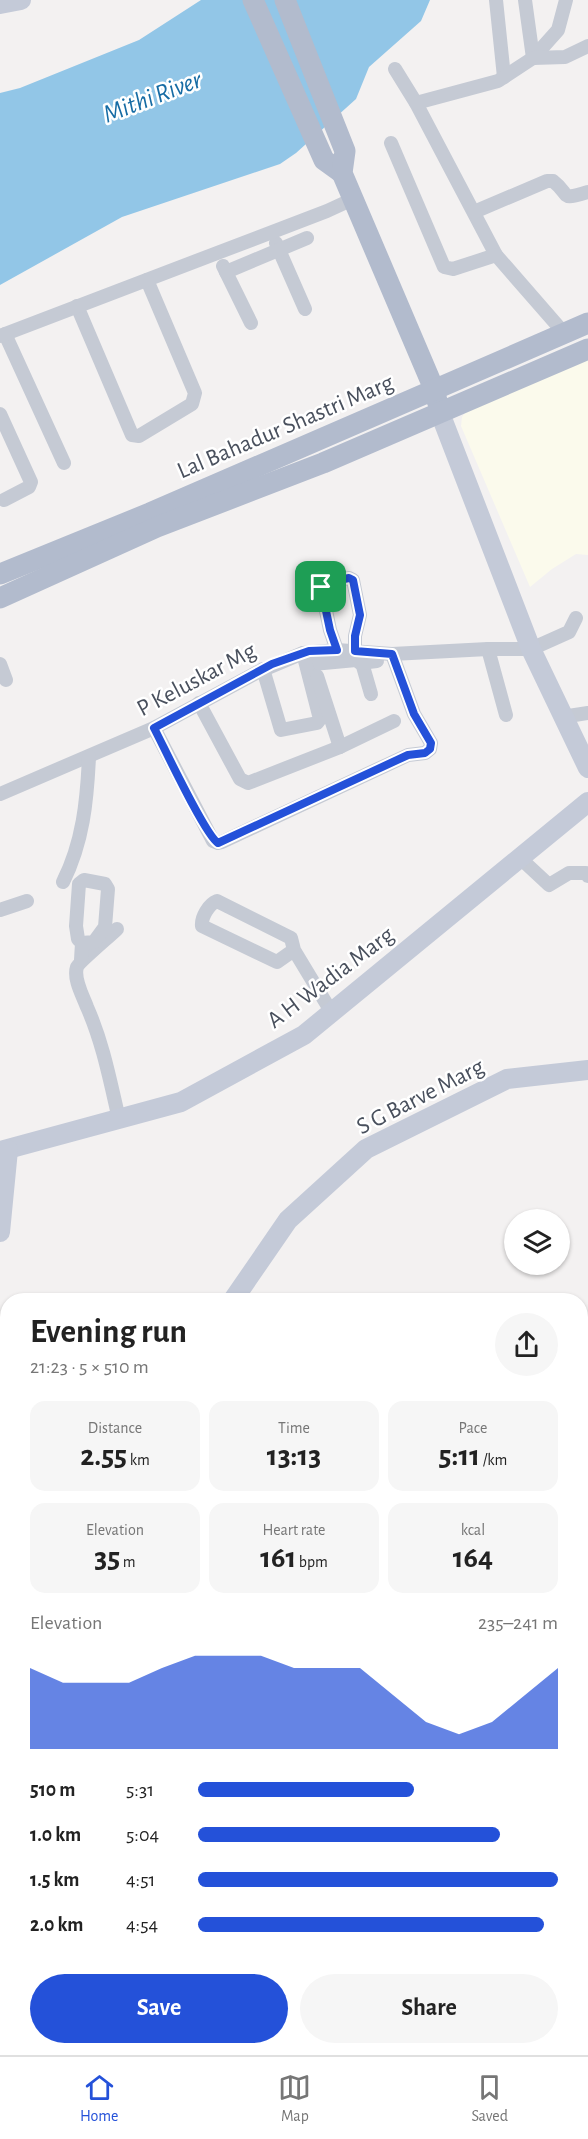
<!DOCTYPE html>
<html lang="en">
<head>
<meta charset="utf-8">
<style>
	:root { --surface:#fff; --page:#f6f6f6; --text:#222; --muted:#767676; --line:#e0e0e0; --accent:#2451d9 }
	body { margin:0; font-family:"Alegreya Sans",sans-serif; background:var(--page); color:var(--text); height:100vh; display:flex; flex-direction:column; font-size:22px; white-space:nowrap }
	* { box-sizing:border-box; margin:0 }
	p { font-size:20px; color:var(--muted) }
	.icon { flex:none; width:33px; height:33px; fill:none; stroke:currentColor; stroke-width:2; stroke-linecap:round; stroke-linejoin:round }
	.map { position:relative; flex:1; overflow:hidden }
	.side { position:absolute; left:0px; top:1293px; width:588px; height:762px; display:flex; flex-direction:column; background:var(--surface); border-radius:24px 24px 0 0; box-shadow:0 2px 4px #0004 }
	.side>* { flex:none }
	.tools { position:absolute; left:504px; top:1209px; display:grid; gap:12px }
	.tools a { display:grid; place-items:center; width:66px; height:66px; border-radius:50%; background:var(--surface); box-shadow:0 2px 4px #0004; font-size:30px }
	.pin { position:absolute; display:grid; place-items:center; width:51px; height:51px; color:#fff; margin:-26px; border-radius:12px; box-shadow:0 3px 9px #0006 }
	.round { display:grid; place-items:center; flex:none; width:63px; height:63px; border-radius:32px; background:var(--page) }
	.head { display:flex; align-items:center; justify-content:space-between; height:102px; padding:0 30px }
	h1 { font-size:33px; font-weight:600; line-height:45px }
	.metrics { display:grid; grid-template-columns:repeat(3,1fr); gap:9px; height:102px; padding:6px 30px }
	.metrics div { display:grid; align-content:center; border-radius:15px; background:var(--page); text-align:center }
	.metrics b { font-size:30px; font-weight:600 }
	.metrics small { font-size:16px; font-weight:400 }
	.metrics p { font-size:16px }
	.chart { height:168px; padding:12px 30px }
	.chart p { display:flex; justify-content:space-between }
	.chart svg { width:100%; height:108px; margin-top:6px; fill:var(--accent); opacity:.7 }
	.action { display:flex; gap:12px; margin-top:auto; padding:12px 30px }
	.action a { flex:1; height:69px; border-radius:36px; background:var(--accent); color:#fff; font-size:24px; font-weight:600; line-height:69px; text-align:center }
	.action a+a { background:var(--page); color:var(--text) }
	ul { padding:0 30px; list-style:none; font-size:20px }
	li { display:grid; grid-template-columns:96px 72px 1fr; align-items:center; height:45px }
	li i { height:15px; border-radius:8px; background:var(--accent) }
	.tabs { display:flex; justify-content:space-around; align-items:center; height:84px; border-top:2px solid var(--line); background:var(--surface); font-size:16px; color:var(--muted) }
	.tabs a { display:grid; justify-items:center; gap:3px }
	.tabs .active { color:var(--accent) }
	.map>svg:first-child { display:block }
</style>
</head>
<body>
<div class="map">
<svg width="588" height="2055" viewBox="0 0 588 2055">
	<rect width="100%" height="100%" fill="#f3f1f1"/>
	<path fill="#fbfaec" d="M588,359v196l-12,-1 -24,15 -22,18 -69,-161 1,-9 5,-7z"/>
	<path fill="#92c6e7" d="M201,0h229l-9,21 -52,46 -13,32 -60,54 -16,11 -158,53 -122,68v-192l20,-5 119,-48z"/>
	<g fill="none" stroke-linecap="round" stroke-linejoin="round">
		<path stroke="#92c6e7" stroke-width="4" d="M0,1630l8,2"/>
		<g stroke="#c5cad4" stroke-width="14">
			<path d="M496,0l8,77"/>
			<path d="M525,0l8,58"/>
			<path d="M533,58l25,-28 8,-30"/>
			<path d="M395,69l21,34 80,152 68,78"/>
			<path d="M416,103l82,-22 35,-23 32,-1 23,-11"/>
			<path d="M391,143l53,124 9,2 43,-14"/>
			<path d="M474,212l73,-31h6c18,14 6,20 35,11"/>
			<path d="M276,243l29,66"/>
			<path d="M223,266l28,57"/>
			<path d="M226,272l81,-34"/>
			<path d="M77,306l55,129 7,1 53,-32 3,-11 -48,-113"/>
			<path d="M5,334l59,129"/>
			<path d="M0,336l327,-125 26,-12"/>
			<path d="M0,414l31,68 -2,5 -25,13"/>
			<path d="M488,649l18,66"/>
			<path d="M337,650l-7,-20 -9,-43 3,-4 25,-5 4,2 7,35 -5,21v15"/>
			<path d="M360,656l11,38"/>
			<path d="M0,664l6,16"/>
			<path d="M313,664l43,-4 4,3 17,-2"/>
			<path d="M263,669l18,61 36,-7 3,-4 -17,-66"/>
			<path d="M317,676l23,71"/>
			<path d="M199,703l41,76 8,4 92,-36 54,-26"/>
			<path d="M562,717l26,-4"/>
			<path d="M154,728l59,113 5,2 4,-1 186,-87 17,-2 5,-4 1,-6 -17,-29 -22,-60"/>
			<path d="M0,794l154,-66 104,-56 45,-19 34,-3 55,4 96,-5h43l38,-17 7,-14"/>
			<path d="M520,858l29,27 20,-12h17l2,3"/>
			<path d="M63,882c20,-40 24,-81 26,-125"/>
			<path d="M0,910l27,-9"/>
			<path d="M117,929c-7,7 -38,33 -40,38 -4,12 6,29 10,40 16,36 23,74 32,112"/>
			<path d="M294,950l-3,-12 -74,-37c-8,3 -16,16 -15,25l75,36 17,-12 38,63"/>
			<path d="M81,960l1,-17 -4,-4 -2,-13 3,-42 5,-4 21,4 3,5 -3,38 -11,15 -12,1"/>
			<path d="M580,1328l8,-2"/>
			<path d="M0,1371l8,-2"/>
			<path d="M580,1429l8,25"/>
			<path d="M0,1800l2,2"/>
			<path d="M580,1909l8,6"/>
			<path d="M253,2048l20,7"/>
			<path d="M295,2048l1,7"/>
			<path d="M0,2052l5,3"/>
			<path d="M327,2055v-7"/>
			<path d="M524,2055l6,-7"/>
		</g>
		<g stroke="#c4cad8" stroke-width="20">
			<path d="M0,4l21,-4"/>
			<path d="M440,413l91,236 57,119"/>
			<path d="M0,1151l181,-49 123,-67 284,-233"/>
			<path d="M0,1232l8,-82"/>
			<path d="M233,1300l55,-80 78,-71 141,-70 81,-9"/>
			<path d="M0,1453h8"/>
			<path d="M0,1495l8,4"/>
			<path d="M0,1835l8,-23"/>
		</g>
		<g stroke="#b2bbcd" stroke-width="21">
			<path d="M253,0l71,160 18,13"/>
			<path d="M285,0l60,151 -3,22 92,216 3,12"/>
			<path d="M0,574l150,-61 438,-190"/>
			<path d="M0,598l157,-71 166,-64 265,-114"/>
		</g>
		<g stroke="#b3b4ba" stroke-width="4">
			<path d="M0,1529l8,2"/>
			<path d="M0,1564l8,2"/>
			<path d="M0,1591l8,3"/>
			<path d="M0,1625l8,2"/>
			<path d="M0,1660l8,3"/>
			<path d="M0,1728l8,-1"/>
			<path d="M580,1740l8,3"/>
			<path d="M580,1761l8,2"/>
			<path d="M580,1790l8,1"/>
			<path d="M580,1800l8,2"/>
			<path d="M580,1815l8,2"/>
			<path d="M580,1924l8,7"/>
			<path d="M580,1937l8,7"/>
		</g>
	</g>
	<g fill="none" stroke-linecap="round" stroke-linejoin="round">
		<g stroke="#fff" stroke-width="12">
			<path id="route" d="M349,578l4,2 7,35 -5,21v15l37,3 22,60 17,29 -1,6 -5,4 -17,2 -190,88c-13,-8 -54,-96 -64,-115l118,-64 37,-13 28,-1 -7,-20 -9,-43 3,-4z"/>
		</g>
		<use href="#route" stroke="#2451d9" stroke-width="8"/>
	</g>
	<g text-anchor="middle" stroke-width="5" stroke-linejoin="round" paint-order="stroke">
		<g font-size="24" fill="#49505d" stroke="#fff">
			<text transform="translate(285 426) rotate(-23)" y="8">Lal Bahadur Shastri Marg</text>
			<text transform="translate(196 679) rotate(-28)" y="8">P Keluskar Mg</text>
			<text transform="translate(330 977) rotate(-37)" y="8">A H Wadia Marg</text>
			<text transform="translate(420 1096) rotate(-27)" y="8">S G Barve Marg</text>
		</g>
		<g font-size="26" font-style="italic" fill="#156ba4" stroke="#fff">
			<text transform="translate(152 96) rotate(-21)" y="9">Mithi River</text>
		</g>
	</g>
</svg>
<div class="tools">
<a><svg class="icon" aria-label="layers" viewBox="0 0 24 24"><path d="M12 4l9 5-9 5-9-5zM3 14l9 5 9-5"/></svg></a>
</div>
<div class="pin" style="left:321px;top:587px;background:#1e9e55"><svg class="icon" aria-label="arrive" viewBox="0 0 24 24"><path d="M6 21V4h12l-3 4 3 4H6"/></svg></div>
<section class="side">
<div class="head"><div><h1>Evening run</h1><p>21:23 · 5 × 510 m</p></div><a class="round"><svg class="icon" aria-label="share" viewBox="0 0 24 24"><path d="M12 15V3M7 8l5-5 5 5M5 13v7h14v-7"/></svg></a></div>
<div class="metrics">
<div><p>Distance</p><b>2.55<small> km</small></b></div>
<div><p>Time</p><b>13:13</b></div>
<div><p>Pace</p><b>5:11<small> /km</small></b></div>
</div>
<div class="metrics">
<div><p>Elevation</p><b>35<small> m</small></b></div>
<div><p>Heart rate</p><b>161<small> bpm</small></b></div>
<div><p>kcal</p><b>164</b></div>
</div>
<div class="chart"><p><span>Elevation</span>235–241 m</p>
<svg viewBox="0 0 160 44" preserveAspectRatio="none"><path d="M0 44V11L10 17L20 17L30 17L40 11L50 6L60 6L70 6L80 11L90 11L100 11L110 22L120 33L130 38L140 33L150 22L160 11V44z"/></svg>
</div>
<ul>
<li><b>510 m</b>5:31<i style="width:60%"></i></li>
<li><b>1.0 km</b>5:04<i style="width:84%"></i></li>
<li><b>1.5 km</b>4:51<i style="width:100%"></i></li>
<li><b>2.0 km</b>4:54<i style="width:96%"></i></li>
</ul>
<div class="action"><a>Save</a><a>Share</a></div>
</section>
</div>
<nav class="tabs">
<a class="active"><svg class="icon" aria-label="home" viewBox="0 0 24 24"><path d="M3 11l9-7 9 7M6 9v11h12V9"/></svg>Home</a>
<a><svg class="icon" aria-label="map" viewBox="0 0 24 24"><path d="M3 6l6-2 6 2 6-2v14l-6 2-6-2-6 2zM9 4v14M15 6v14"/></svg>Map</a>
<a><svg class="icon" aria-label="saved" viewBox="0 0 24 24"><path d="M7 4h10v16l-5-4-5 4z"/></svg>Saved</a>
</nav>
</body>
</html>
